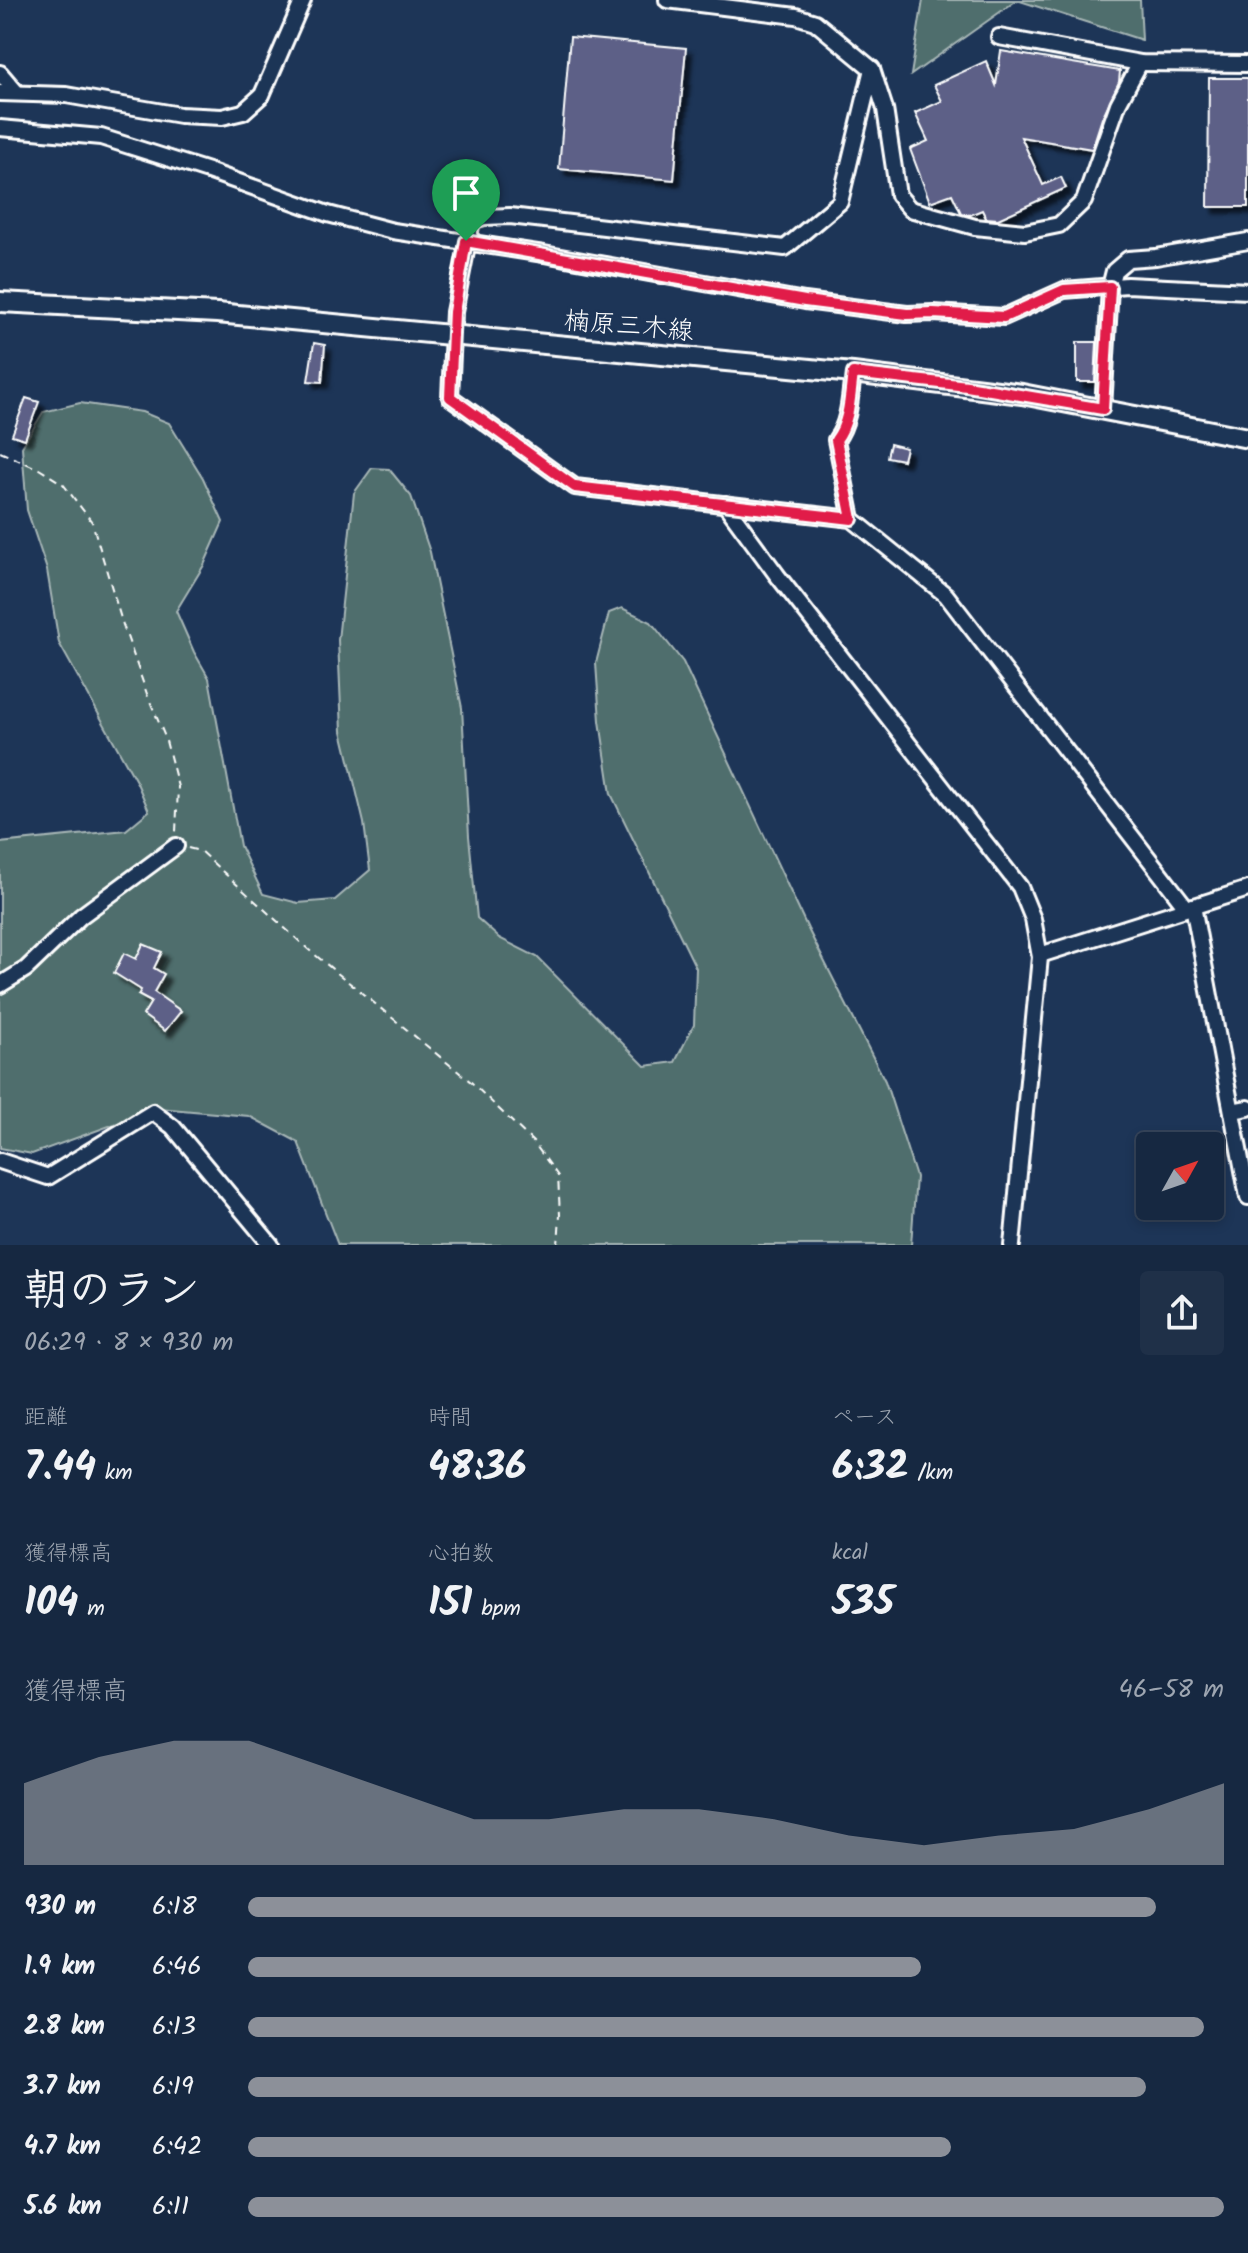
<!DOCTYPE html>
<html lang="ja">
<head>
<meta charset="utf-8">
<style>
	:root { --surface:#162841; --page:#1f3048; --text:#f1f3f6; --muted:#9ea6b1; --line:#35445a; --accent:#8c9099 }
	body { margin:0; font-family:Kalam,"Klee One",sans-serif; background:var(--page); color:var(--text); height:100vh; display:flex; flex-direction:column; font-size:30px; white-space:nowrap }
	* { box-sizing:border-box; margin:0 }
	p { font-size:26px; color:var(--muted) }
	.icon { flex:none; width:44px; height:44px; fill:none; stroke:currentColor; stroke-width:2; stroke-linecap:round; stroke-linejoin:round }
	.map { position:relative; height:1245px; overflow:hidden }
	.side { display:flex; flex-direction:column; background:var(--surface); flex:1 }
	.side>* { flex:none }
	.needle { width:52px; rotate:50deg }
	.tools { position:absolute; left:1136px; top:1132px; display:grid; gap:16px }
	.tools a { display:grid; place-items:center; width:88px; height:88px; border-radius:8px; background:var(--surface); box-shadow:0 4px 12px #0003,0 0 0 2px var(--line); font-size:40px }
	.pin { position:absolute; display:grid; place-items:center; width:68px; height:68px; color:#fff; margin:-82px -34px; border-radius:50% 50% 50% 0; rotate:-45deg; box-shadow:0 0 8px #0007 }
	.pin .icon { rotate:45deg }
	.round { display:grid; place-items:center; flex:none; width:84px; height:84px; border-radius:8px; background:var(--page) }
	.head { display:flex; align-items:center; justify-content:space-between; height:136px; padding:0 24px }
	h1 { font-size:44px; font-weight:700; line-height:60px }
	.metrics { display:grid; grid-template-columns:repeat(3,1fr); gap:12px; height:136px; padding:8px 24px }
	.metrics div { display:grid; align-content:center }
	.metrics b { font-size:40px; font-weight:700 }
	.metrics small { font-size:22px; font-weight:400 }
	.metrics p { font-size:22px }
	.chart { height:224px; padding:16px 24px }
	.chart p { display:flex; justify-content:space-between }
	.chart svg { width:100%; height:144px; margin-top:8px; fill:var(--accent); opacity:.7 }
	ul { padding:0 24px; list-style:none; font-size:26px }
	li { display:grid; grid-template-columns:128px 96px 1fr; align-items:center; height:60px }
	li i { height:20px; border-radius:10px; background:var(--accent) }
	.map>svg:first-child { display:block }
</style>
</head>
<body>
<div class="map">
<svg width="1248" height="1245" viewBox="0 0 1248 1245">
	<defs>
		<filter id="shadow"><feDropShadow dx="6" dy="6" stdDeviation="2" flood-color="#0009"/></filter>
	</defs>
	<rect width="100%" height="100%" fill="#1d3557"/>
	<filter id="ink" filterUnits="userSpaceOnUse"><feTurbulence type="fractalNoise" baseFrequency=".0125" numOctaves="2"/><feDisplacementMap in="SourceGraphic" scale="16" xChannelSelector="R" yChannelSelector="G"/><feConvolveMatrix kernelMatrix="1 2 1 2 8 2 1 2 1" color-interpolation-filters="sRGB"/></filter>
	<g filter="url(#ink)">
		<g fill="#4f6e6d" stroke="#a7b6b6" stroke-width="2">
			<path d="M923,0h217l2,40 -125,-40 -106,75z"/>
			<path d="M80,403l62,9 27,11 34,55 20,44 -19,43 -28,46 18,41 15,26 31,168 23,48 35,9 37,-3 35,-30 -6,-47 -22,-92 -4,-91 16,-147 18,-25 17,1 22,27 19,56 32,156 7,128 8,82 22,20 38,19 108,109 30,-4 19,-37 2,-57 -85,-174 -11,-73 -4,-58 13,-50 13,-5 29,14 32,40 125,267 77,152 31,96 -5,68h-573l-40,-103 -49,-26 -90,-8 -127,46 -32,-6v-305l126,-13 23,-19 -12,-28 -78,-140 -12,-73 -20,-60 -5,-63 21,-35z"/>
		</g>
		<g fill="#5d6187" stroke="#fff" stroke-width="2" filter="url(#shadow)">
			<path d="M570,37l116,11 -12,132 -115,-11z"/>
			<path d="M1001,51l119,20 -1,11 -17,36 -10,31 -71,-12 22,48 18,-8 5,11 -68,31 -12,-1 -4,-8 -12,5 -9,-2 -9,-19 -22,8 -20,-53 18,-8 -13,-28 27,-12 -8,-16 52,-24 10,24z"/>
			<path d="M1209,78h39v129h-40z"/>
			<path d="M1077,342h20l-2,40h-18z"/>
			<path d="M314,343l11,2 -3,37 -14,-1z"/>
			<path d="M26,398l13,4 -14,37 -13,-4z"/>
			<path d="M890,444l16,4 -3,12 -16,-3z"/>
			<path d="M143,944l19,8 -8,16 10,6 -10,18 27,19 -16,20 -22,-16 8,-13 -13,-7 3,-5 -27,-17 10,-20 12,6z"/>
		</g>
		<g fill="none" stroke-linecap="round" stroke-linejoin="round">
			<g stroke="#fff" stroke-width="20">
				<g id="minor">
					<path d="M667,0l129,16 19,6 57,47 13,40 13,86 12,14 65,18 50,5 34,-7 25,-24 34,-97 22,-41"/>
					<path d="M999,37l141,26 108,1"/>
					<path d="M872,69l-32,133 -55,46 -275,-32 -26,1 -12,4 -18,91 -4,85 125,90 277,32 94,76 240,312"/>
					<path d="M0,73l17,20"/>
					<path d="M0,93l66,2 114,20 42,2 21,-5 19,-17 41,-95"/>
					<path d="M0,128l101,9 107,34 120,43 65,17 151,23 261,47 102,13 26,-1 71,4 60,-27 63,-5 121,6"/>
					<path d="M1103,409l7,-122 4,-16 14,-12 28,-2 92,-16"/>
					<path d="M725,504l52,71 243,312 13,32 7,38 -28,288"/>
					<path d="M852,519l-16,-79c14,-18 14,-45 17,-67"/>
					<path d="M1193,906l55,291"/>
					<path d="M1040,955l208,-66"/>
					<path d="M0,985l26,-16 55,-53 95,-70"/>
					<path d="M1232,1111l16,-3"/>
					<path d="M0,1161l48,16 105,-65 20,15 98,118"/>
				</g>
			</g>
			<g stroke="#fff" stroke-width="24">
				<path id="secondary" d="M0,302l217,11 636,60 169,21 226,44"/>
			</g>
			<g stroke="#fff" stroke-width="2" stroke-dasharray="8 6" stroke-linecap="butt">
				<path d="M0,452l39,17 24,15 29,38 30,100 25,72 18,43 13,50 -2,45"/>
				<path d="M188,848l12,3 109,99 162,132 63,61 24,33 2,39 -2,30"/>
			</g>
			<use href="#minor" stroke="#1d3557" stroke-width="14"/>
			<use href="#secondary" stroke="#1d3557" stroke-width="18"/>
		</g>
	</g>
	<g fill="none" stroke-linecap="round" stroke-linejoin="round" filter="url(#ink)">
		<g stroke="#fff" stroke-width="16">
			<path id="route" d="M466,241l339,60 102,13 26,-1 71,4 60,-27 46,-3 -7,122 -136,-23 -114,-13c-3,22 -3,49 -17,67l16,79 -277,-32 -125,-90 4,-85z"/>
		</g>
		<use href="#route" stroke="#e11d48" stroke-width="10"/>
	</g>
	<g text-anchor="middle" stroke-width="6" stroke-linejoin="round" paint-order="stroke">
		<g font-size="26" fill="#fff" stroke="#1d3557">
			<text transform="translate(629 325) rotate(5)" y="9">楠原三木線</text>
		</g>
	</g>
</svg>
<div class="tools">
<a><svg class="needle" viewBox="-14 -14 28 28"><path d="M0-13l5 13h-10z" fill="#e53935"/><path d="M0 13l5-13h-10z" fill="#9ea6b1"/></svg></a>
</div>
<div class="pin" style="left:466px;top:241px;background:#1e9e55"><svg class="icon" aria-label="arrive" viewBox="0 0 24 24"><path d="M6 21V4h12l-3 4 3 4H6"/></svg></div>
</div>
<section class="side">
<div class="head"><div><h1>朝のラン</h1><p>06:29 · 8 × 930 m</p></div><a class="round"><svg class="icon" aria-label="share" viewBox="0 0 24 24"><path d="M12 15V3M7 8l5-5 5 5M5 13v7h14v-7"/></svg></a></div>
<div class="metrics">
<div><p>距離</p><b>7.44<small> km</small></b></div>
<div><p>時間</p><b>48:36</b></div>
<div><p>ペース</p><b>6:32<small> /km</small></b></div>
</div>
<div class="metrics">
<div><p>獲得標高</p><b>104<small> m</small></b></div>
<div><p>心拍数</p><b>151<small> bpm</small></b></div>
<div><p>kcal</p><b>535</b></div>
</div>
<div class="chart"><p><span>獲得標高</span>46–58 m</p>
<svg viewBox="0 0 160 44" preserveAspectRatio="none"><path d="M0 44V19L10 11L20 6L30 6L40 14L50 22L60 30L70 30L80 27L90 27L100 30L110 35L120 38L130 35L140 33L150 27L160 19V44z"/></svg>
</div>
<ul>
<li><b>930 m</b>6:18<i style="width:93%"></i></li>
<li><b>1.9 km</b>6:46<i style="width:69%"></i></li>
<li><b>2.8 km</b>6:13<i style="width:98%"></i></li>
<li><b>3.7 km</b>6:19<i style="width:92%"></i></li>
<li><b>4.7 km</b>6:42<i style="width:72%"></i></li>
<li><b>5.6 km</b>6:11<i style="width:100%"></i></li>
</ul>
</section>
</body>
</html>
